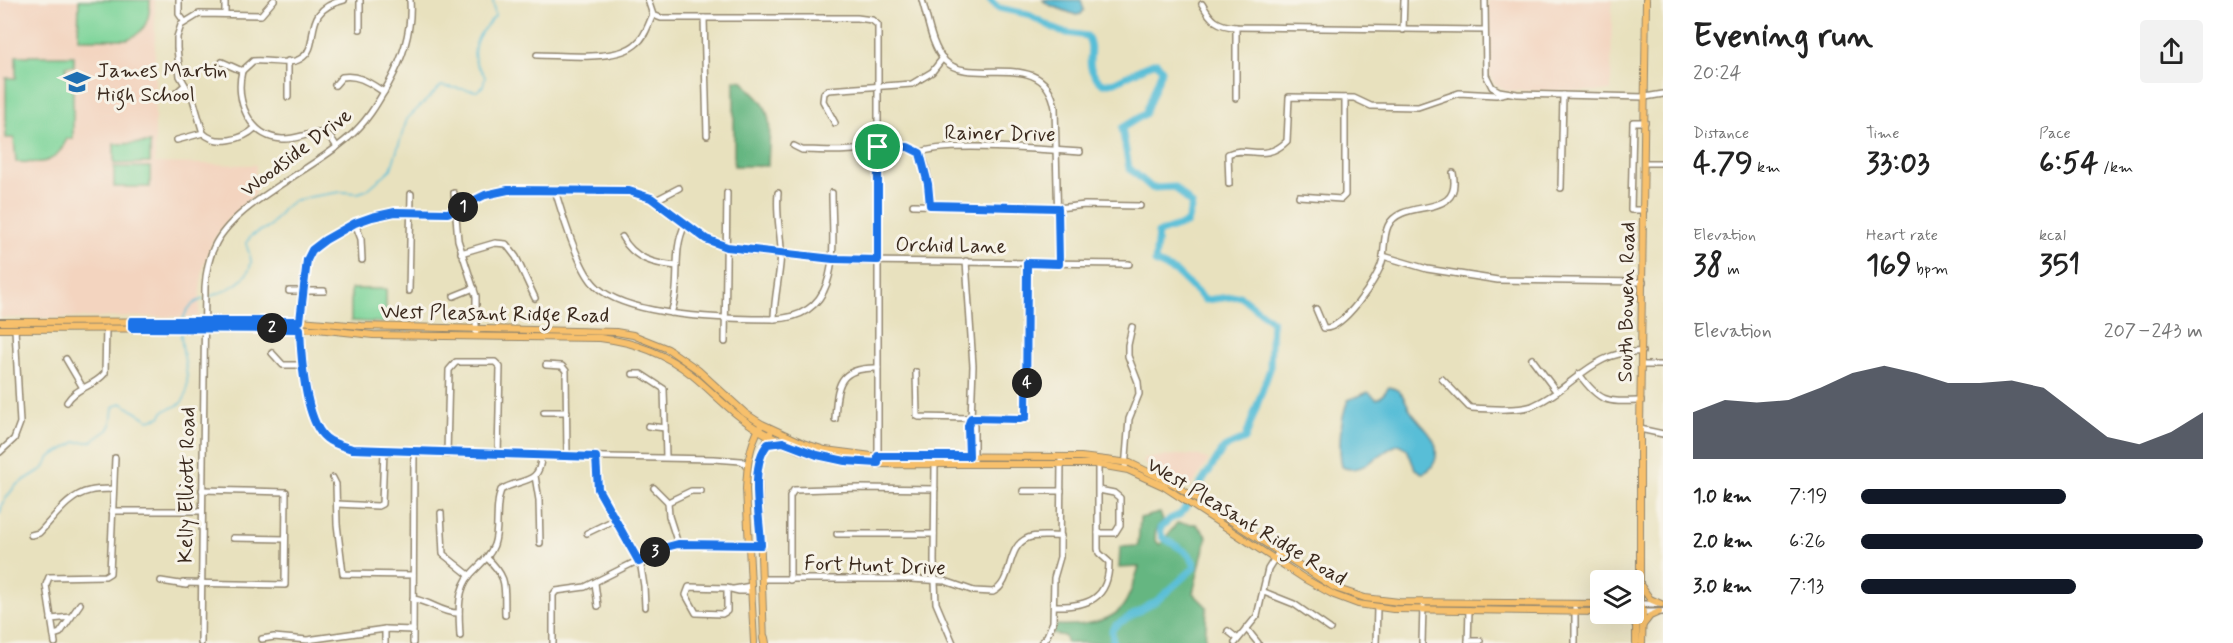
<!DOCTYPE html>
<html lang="en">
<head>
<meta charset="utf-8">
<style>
	:root { --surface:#fff; --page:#f2f2f2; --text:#222; --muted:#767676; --accent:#111827 }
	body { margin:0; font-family:Mynerve,sans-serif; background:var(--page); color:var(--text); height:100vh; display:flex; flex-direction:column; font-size:22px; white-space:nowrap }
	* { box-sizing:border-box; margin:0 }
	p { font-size:20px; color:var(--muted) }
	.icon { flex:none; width:33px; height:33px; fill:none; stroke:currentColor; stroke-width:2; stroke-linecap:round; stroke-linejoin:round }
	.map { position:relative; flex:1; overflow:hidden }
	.details { display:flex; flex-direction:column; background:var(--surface); width:570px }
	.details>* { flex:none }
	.tools { position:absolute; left:1590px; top:570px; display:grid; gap:12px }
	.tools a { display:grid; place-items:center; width:54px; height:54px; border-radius:6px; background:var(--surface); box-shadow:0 6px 24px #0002; font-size:30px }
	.pin { position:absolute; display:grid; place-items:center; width:51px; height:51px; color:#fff; margin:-26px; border:3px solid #fff; border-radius:50%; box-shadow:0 2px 6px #0007 }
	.km { position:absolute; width:30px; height:30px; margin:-15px; border-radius:50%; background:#222; color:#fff; font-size:16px; line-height:30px; text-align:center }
	.round { display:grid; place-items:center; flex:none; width:63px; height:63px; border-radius:6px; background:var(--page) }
	.headline { display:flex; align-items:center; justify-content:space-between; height:102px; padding:0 30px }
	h1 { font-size:33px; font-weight:800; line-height:45px }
	.stats { display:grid; grid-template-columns:repeat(3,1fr); gap:9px; height:102px; padding:6px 30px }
	.stats div { display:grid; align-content:center }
	.stats b { font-size:30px; font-weight:800 }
	.stats small { font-size:16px; font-weight:400 }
	.stats p { font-size:16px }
	.chart { height:168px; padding:12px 30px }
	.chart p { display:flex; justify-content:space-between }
	.chart svg { width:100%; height:108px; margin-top:6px; fill:var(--accent); opacity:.7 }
	ul { padding:0 30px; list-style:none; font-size:20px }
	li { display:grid; grid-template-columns:96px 72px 1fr; align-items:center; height:45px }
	li i { height:15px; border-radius:8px; background:var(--accent) }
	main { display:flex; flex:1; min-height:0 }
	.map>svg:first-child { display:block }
</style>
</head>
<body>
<main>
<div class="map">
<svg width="1663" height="643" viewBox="0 0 1663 643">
	<rect width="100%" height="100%" fill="#f7f3e8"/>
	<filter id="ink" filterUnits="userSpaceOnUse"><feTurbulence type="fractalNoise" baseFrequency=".0167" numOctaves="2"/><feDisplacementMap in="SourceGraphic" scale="12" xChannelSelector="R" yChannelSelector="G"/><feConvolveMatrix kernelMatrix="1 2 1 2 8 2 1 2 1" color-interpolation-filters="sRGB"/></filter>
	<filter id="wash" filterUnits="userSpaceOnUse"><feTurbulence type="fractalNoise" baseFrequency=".008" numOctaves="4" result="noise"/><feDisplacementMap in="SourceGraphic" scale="24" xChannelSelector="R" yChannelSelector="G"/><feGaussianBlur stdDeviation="1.35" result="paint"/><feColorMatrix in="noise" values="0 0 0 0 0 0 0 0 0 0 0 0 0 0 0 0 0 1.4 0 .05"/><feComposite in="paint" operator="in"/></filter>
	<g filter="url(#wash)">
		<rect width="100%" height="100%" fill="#e8e1be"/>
		<g fill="#f3d4bf">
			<path d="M0,0h155v163l101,2 -1,30 -28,25 -15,23 -8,21 -4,26 -1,27 -199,1z"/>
			<path d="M1488,0h124l-1,91h-104l-14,-8 -6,-18z"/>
			<path d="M1176,455l24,1 9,4 -19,28 -47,-25 2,-5z"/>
		</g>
		<g fill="#7cd499" stroke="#5c7f5c" stroke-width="1.5">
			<path d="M79,0h71c0,18 -4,33 -23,39h-49z"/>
			<path d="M16,56h58v10h-8l1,12h6v61h-6c-13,27 -24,24 -51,23l-2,-24h-8v-60h10z"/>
			<path d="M150,143v20l-36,1v-20z"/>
			<rect x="114" y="167" width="36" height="20"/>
			<path d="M351,289h35v34l-35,-2z"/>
		</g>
		<g fill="#65b681" stroke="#507050" stroke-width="1.5">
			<path d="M734,80l10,1c4,9 13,14 19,23 11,17 5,42 5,62h-34z"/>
			<path d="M1160,513l3,8c-7,5 -8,10 -8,19l5,5 17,-22 19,1 11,12 -14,57 14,14 -2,36h-138l-3,-7 -12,-2 5,-9c19,1 53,-1 66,-19 8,-11 11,-25 16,-39l-20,1 1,-21 18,-1 2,-28z"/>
		</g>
		<g fill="#59bed7" stroke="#4a747a" stroke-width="1.5">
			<path d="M1043,0h38l3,10 -3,4 -5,1 -29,-11z"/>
			<path d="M1389,387c16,3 16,16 23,26 11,15 30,27 23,48 -3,7 -6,10 -13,12l-7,-4 -8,-20 -8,-5c-20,7 -35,32 -57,23 -4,-20 -2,-47 6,-67l20,-8 9,7 5,-3z"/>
		</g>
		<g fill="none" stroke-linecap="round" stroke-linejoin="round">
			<g stroke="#59bed7" stroke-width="1.5">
				<path d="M208,297c16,-5 42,-16 43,-35 0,-7 -4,-13 -5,-19l5,-7 19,-10 14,-18 8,-6 17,-5 32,-5 17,1 9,-3 24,-21 16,-50 34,-33 36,5 6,-5 2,-9c-2,-6 -8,-10 -10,-17 -4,-19 9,-32 20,-44l-2,-16"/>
				<path d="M183,320c3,-11 10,-18 21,-21"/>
				<path d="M0,514l2,-10 13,-18 29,-18 6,-11 26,-15h15l17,-12 3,-5 2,-18 8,-4 28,17 11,-3 4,-6c5,-3 13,-4 17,-8 15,-13 -2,-57 0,-73"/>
			</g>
			<path stroke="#59bed7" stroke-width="7" d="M990,0l9,8 28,6 34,18 26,4c11,16 -8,29 16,48l12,-2 38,-19h4l5,7 -17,44 -23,14 7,40 23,20 23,-1 17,18 -5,18 -29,10 -3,29 21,10 29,28 35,-4 32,25 -2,48 -25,70 -21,9 -43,66 -11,5 -10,9 2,9c11,8 30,14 33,30l-37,33 -42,25 -4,5 1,13"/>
		</g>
	</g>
	<g filter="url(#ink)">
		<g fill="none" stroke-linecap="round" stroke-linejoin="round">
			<g stroke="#92866e" stroke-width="8">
				<g id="minor">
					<path d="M179,0v14l5,7"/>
					<path d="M225,0v14"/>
					<path d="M360,0v29"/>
					<path d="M648,0l5,15"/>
					<path d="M922,0c6,19 9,46 23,61 27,27 100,-15 110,47l4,156"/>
					<path d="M1485,0l1,75 6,12 7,4 18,3 85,2 43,1 18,-3"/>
					<path d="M1202,4c9,16 15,22 34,23l248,3"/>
					<path d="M653,15l8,3h196l15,2 6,5v438"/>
					<path d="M704,18l3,117"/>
					<path d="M1236,27v71"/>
					<path d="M1403,30l1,-30"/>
					<path d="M537,55c25,0 81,7 100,-12 9,-7 11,-19 16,-28"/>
					<path d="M222,62l20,9"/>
					<path d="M242,71c-7,29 7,66 40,68 13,1 25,-6 37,-6 9,0 14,7 18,14"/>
					<path d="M242,71l11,-10c14,-2 34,5 47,-2 24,-13 -3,-48 44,-59"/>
					<path d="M335,85l7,-8c17,-3 29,7 42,15"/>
					<path d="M176,93l9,-8"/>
					<path d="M288,97v-36"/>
					<path d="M835,123l-12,-22 1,-8 4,-3 84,-6 20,-12 11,-14"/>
					<path d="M255,128c-12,12 -39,18 -52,5l-10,-34 -13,-23 -3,-28v-11l4,-12 18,-11 62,1 13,-15"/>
					<path d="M177,140l26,-7"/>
					<path d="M794,146l8,4c17,0 34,2 51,0 15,-1 58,-10 68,5 7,11 9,37 9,50"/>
					<path d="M920,153c19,-12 131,-3 160,-1"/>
					<path d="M1644,163h19"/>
					<path d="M1229,184l-1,-30c19,-9 37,9 59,-13l2,-44 65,1 17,8 47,1 41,-14 37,2 10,-2"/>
					<path d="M1561,188l2,-93"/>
					<path d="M555,190c7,24 22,75 38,93 29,35 138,36 181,36 71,-2 58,-76 58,-126"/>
					<path d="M454,193l4,47 18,56v36"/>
					<path d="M1299,196l42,3 4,-4v-97"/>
					<path d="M654,201l25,-13"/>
					<path d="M913,205l145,3 27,-3 55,1"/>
					<path d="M1644,210h-13l2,-88h12"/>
					<path d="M355,223l6,16 1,21"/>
					<path d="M622,237c12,22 32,27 55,29"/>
					<path d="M461,253l34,-10 11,1 10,13 19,41"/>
					<path d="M1383,256l44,13 71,11 145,2"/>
					<path d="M966,261l7,105 -2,53 -3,7v33"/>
					<path d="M289,291h35"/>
					<path d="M409,291l2,-97"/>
					<path d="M454,296l20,-8"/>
					<path d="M1316,309l8,19c19,2 53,-48 58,-66 3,-11 1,-25 6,-36 14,-30 75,-4 65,-53"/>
					<path d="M671,313c11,-29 0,-61 14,-88"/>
					<path d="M774,319c0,-23 7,-47 7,-70 -1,-20 -5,-35 -3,-56"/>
					<path d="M725,342l2,-149"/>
					<path d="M272,353l11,12h21"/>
					<path d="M66,359l17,29"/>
					<path d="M1532,359l24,32"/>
					<path d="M546,365l16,1 4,5 1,85"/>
					<path d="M1642,365h21"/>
					<path d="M916,372l1,44 2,1 101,2 6,-2 1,-154"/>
					<path d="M633,374h8l23,15 2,68"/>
					<path d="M1579,374c21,29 28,28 62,27"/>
					<path d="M1442,379l27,28 3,1c15,1 46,3 60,-2 41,-17 61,-57 110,-54"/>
					<path d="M67,402c9,-15 27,-15 38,-29l1,-45"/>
					<path d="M544,412h23"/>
					<path d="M835,419c2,-34 3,-52 43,-51"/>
					<path d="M971,419l3,7v38"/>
					<path d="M648,426l17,2"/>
					<path d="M1640,429l23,5"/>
					<path d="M0,452l14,-13 6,-16 -5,-94"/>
					<path d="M447,454l2,-84 7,-8h39l5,5 -2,88"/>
					<path d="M596,457l2,32 43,78 3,19 1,21"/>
					<path d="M935,464l-1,97 2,42 17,40"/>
					<path d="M748,465l-7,-4 -27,-2 -216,-4 -146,-6 -13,-4 -14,-8 -11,-15 -4,-15 -9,-59 -1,-27 5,-53 7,-17 13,-11 30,-17 17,-6 23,-5 53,1 37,-18 23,-5 121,1 22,7 55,41 21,8 21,4 110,10 271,3"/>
					<path d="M1125,469l4,-50 10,-25 -1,-12 -10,-26v-11l4,-18"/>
					<path d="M535,476l4,24 1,43"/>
					<path d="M333,478l3,6 1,40 6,50 70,1"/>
					<path d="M654,488l14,14"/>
					<path d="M1023,491h38"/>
					<path d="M668,502l1,14 9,28"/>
					<path d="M668,502l23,-11h10"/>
					<path d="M337,504l41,2 4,-2 2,-53"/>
					<path d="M112,511h90"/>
					<path d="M441,513l2,41 26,21"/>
					<path d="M587,533l27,-13"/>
					<path d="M1098,533h17l5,-8v-27l-6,-5 -15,-3"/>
					<path d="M837,534h97"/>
					<path d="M31,535l8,-2c14,-14 30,-38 50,-42 7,-2 16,-2 24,-2"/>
					<path d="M233,538l52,1"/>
					<path d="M487,558c22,21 17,28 18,57"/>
					<path d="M763,579h148l34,2 29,10 19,1c21,-10 12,-45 35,-54 9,-4 23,-1 33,-2"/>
					<path d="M790,580v-84l4,-6 66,-2 75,1"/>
					<path d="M161,581l25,4"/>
					<path d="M183,583l102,2 1,-93 -84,-2"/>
					<path d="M595,583l3,23"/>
					<path d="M727,588v23l-5,3 -26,-1 -10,-18 3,-8 38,1 12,3h12"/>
					<path d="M734,589l17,-3"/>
					<path d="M1264,592l30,12 36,25"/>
					<path d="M413,599c17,2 30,15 46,14"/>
					<path d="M1640,604h19"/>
					<path d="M1054,606c34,1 55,-7 55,-44l-10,-9 -1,-4v-84"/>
					<path d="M1643,612h20"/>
					<path d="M51,619l20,-2"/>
					<path d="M1246,628l12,15"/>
					<path d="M385,629v14"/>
					<path d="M1228,631l10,8"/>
					<path d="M54,635l6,-2 20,-29"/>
					<path d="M460,636c-1,-21 -4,-46 11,-62 9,-10 18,-16 23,-29 6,-17 0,-37 7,-55 18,-12 40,-4 40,-34"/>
					<path d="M262,639l12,-2 33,3 78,-11 28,1"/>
					<path d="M1468,641h12"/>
					<path d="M55,643l-9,-58 3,-8 56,-1 5,-3 5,-115"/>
					<path d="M201,643l4,-356c1,-15 4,-31 11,-44 22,-41 96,-73 132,-105 19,-16 29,-34 41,-55 14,-25 23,-54 21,-83"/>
					<path d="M413,643l1,-191"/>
					<path d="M553,643v-48l3,-4 29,-4 78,-39 15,-4 83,1"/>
					<path d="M1041,643l6,-7 6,-14 1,-44 6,-21 1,-97"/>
					<path d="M1235,643l22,-27 11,-47 10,-16"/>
					<path d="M1376,643l1,-35"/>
					<path d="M1422,643l1,-37"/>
					<path d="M1468,643l1,-33"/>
					<path d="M1575,643v-39"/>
				</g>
			</g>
			<g stroke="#92866e" stroke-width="8">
				<g id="major">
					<path d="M0,322l300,-1 61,5 255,6 17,3 35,14 30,21 47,43 17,11 41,19 22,7 47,6 209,1 49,6 45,22 160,103 30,10 34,4 201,2"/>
					<path d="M0,329l259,-1 58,1 56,6 227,3c34,4 65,15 92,37 20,16 37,36 59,50 14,10 32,18 48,25 47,18 100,14 149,14 49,0 97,0 146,0l34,6 35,16 142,93 29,16 24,9 35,5 207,3"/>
					<path d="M1641,586l9,13 11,5"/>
					<path d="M1624,614l7,4 5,8"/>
					<path d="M1643,625l7,-9 9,-4"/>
					<path d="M764,642l-6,-173 3,-15 9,-21"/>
					<path d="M754,643l-8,-154c1,-21 3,-43 14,-62"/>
					<path d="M1636,643v-31l4,-8"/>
					<path d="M1642,643l1,-31 -3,-8v-175l6,-429"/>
				</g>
			</g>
			<g stroke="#92866e" stroke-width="10">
				<path id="highway" d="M764,638l1,5"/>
			</g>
			<use href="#minor" stroke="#fff" stroke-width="5"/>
			<use href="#major" stroke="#f7c06c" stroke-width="6"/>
			<use href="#highway" stroke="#f7c06c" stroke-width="8"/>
		</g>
	</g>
	<g fill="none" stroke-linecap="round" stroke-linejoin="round" filter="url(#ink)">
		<g stroke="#fff" stroke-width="12">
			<path id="route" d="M878,147h30l12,6 8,31 2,21 128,3 1,56 -32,-1 -1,154 -6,2 -49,-1 -3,8 1,30h-91v7l-33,-2 -28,-6 -34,-13 -15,2c-19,20 -8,74 -7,101l-83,-1 -15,4 -24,14 -41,-73 -2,-32 -244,-8c-9,-3 -19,-5 -26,-11 -21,-17 -25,-83 -26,-109l-168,-1v-7h168l7,-61 5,-10 13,-10 30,-17 17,-6 23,-5 53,1 37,-18 23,-5 121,1 22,7 55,41 21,8 106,12 45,1z"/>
		</g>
		<use href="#route" stroke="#1a73e8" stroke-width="8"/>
	</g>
	<defs>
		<g id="school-bare" transform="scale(2.07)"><path d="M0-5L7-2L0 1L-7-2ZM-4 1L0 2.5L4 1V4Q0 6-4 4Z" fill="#1f6fb2" stroke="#f7f3e8" stroke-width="2.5" paint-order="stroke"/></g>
	</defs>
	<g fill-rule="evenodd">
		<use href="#school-bare" x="77" y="82"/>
	</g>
	<g text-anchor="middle" stroke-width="6" stroke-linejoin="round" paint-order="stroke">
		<g font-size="21" fill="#3b2a1e" stroke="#f7f3e8" text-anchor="start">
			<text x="97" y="77">James Martin<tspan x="97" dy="24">High School</tspan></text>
		</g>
		<g font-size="21" fill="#3b2a1e" stroke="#f7f3e8">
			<text transform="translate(1000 133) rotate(1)" y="7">Rainer Drive</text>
			<text transform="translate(296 152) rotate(-37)" y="7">Woodside Drive</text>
			<text transform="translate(951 245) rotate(1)" y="7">Orchid Lane</text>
			<text transform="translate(1626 302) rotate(-89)" y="7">South Bowen Road</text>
			<text transform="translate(495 313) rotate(1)" y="7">West Pleasant Ridge Road</text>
			<text transform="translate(186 485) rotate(-89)" y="7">Kelly Elliott Road</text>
			<text transform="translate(1247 521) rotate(31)" y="7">West Pleasant Ridge Road</text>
			<text transform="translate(875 565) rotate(2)" y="7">Fort Hunt Drive</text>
		</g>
	</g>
</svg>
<div class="tools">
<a><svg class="icon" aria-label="layers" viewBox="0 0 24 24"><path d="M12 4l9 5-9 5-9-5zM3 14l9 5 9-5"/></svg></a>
</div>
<div class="pin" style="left:878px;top:147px;background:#1e9e55"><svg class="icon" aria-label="arrive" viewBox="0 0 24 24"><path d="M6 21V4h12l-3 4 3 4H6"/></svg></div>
<b class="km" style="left:463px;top:207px">1</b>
<b class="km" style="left:272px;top:328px">2</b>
<b class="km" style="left:655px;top:552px">3</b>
<b class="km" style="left:1027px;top:383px">4</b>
</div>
<section class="details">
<div class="headline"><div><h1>Evening run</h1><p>20:24</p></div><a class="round"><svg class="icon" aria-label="share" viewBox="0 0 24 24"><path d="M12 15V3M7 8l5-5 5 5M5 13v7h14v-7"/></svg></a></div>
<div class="stats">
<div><p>Distance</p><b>4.79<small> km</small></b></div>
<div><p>Time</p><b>33:03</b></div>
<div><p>Pace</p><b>6:54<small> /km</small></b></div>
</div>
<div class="stats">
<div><p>Elevation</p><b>38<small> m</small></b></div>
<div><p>Heart rate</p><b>169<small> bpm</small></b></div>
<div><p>kcal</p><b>351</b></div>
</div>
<div class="chart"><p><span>Elevation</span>207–243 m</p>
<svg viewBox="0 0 160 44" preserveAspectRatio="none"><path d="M0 44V25L10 20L20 21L30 20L40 15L50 9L60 6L70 9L80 13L90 13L100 12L110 15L120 25L130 35L140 38L150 33L160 25V44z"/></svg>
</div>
<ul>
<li><b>1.0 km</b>7:19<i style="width:60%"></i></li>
<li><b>2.0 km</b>6:26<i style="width:100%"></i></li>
<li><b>3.0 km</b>7:13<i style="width:63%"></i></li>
</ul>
</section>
</main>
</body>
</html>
